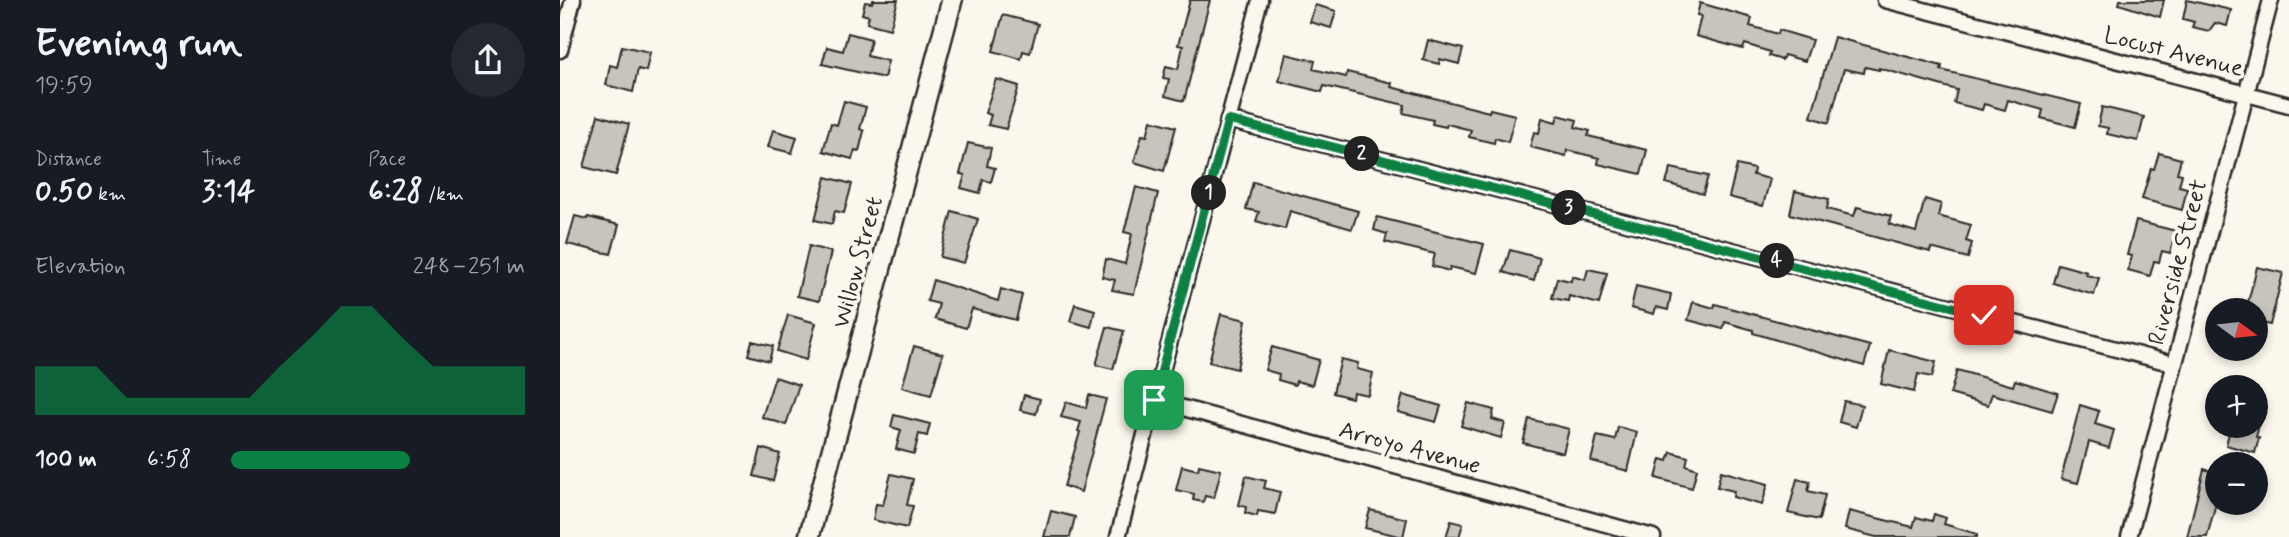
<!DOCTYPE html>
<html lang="en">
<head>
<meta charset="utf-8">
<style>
	:root { --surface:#171b24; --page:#242831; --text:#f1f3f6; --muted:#9ea1a6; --accent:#0b8043 }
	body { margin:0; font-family:Mynerve,sans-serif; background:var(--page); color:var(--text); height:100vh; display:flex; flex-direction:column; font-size:26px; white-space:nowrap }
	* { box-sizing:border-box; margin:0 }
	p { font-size:23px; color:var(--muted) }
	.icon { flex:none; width:38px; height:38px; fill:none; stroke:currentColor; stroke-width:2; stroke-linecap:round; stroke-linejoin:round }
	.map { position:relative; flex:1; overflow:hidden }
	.panel { display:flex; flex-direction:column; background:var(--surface); width:560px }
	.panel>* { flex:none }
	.needle { width:46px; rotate:105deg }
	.tools { position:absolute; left:1645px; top:298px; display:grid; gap:14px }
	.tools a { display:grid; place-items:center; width:63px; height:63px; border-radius:50%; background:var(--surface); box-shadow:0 4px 10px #0003; font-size:35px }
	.pin { position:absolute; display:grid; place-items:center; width:60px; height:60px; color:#fff; margin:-30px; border-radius:14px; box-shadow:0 4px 10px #0006 }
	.km { position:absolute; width:35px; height:35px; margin:-18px; border-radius:50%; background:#222; color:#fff; font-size:19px; line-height:35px; text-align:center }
	.round { display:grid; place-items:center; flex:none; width:74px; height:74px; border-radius:37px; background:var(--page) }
	.summary { display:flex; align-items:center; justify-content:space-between; height:119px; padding:0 35px }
	h1 { font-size:38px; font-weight:700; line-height:52px }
	.stats { display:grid; grid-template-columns:repeat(3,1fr); gap:10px; height:119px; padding:7px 35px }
	.stats div { display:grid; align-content:center }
	.stats b { font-size:30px; font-weight:700 }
	.stats small { font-size:19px; font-weight:400 }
	.stats p { font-size:19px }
	.chart { height:196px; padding:14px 35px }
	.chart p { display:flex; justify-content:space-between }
	.chart svg { width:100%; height:126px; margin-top:7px; fill:var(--accent); opacity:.7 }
	ul { padding:0 35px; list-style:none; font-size:23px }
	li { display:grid; grid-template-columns:112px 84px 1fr; align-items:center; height:52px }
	li i { height:18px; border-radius:9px; background:var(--accent) }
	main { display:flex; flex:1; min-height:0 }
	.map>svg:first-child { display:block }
</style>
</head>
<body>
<main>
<section class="panel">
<div class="summary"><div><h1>Evening run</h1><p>19:59</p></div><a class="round"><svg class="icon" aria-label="share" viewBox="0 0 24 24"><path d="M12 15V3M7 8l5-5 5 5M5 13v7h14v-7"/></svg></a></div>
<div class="stats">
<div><p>Distance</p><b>0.50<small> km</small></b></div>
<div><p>Time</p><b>3:14</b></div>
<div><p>Pace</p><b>6:28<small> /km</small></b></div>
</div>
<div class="chart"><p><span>Elevation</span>248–251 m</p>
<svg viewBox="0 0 160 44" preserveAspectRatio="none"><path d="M0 44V27L10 27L20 27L30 38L40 38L50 38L60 38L70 38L80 27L90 17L100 6L110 6L120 17L130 27L140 27L150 27L160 27V44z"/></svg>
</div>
<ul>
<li><b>100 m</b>6:58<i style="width:61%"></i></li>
</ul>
</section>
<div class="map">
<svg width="1729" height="537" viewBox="0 0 1729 537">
	<rect width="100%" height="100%" fill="#fbf7ec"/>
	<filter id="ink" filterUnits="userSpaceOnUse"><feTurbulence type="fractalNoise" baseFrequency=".0143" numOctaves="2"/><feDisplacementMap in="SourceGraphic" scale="14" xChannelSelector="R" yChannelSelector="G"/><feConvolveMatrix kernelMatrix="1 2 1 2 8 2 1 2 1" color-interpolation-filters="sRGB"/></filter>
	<g filter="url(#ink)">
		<g fill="#c7c4bc" stroke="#2b2b2b" stroke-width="2">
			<path d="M313,0h25l-8,29 -23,-6 2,-7 -7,-2 3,-12 7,1z"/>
			<path d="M630,0h20l-26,101 -19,-5 4,-17 -6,-1 3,-12 12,3 5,-23 -5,-1z"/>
			<path d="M1560,0h44l-4,17 -41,-13z"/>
			<path d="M1627,0l44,10 -4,16 -12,-3 -6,8 -17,-4 2,-5 -11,-3z"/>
			<path d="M1140,3l52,15 -2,8 28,8 1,-4 33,10 -7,21 -21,-6 -2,5 -13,-4 1,-4 -25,-8 -2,5 -47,-13 5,-20 -4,-1z"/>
			<path d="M755,5l21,6 -5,17 -21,-6z"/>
			<path d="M443,15l35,9 -8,29 -7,-2 -2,8 -28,-8z"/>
			<path d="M288,33l23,6 -4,17 21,5 -4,17 -62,-14 5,-17 16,4z"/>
			<path d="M1274,37l108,29 -1,4 140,34 -6,23 -34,-9 2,-8 -35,-10 -3,10 -21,-6 -2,6 -28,-7 3,-13 -78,-22v2l-14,-3 -1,6 -20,-4 -15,54 -18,-6z"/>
			<path d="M868,40l35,9 -4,15 -19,-5 -1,5 -16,-4z"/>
			<path d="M62,46l28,6 -4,19 -8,-2 -5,23 -27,-7 4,-20 7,2z"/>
			<path d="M726,54l29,7 -2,8 33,8 1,-5 45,11 -1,4 98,25 1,-3 25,6 -7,27 -13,-4 -1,5 -25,-6 2,-7 -24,-6 -1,3 -14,-3 1,-4 -30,-7 2,-8 -81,-19 -2,6 -43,-11z"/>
			<path d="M436,79l23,7 -13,43 -18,-4 3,-10 -6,-2z"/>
			<path d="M284,101l22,6 -6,22 4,2 -5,20 -4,-1 -3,9 -29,-8 8,-28 6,2z"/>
			<path d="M1542,107l42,10 -6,24 -31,-7 1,-6 -10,-2z"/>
			<path d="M38,115l31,9 -13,51 -32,-8z"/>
			<path d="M998,115l19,5 -2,7 15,4 -2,5 59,14 -6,24 -43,-10 1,-6 -32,-8 -1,6 -36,-9 4,-15 5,1 3,-15 14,4z"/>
			<path d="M591,120l25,7 -12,44 -30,-9 8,-27 5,1z"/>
			<path d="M213,130l24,7 -5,16 -24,-6z"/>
			<path d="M408,143l23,5 -4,18 8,2 -4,14 -8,-2 -3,13 -19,-5 4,-13 -5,-1z"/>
			<path d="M1599,153l22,6 -4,14 5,1 -3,12 8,2 -5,22 -40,-11 9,-31 3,1z"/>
			<path d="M1177,165l17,4 -1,6 17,4 -7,27 -34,-9z"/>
			<path d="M1111,168l37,8 -5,18 -37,-11z"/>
			<path d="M266,177l26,7 -8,29 -9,-2 -3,13 -17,-4z"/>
			<path d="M693,182l105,29 -6,18 -62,-18 -5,18 -29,-8 3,-9 -13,-3z"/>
			<path d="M576,187l22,6 -24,101 -22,-4 3,-10 -13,-3 4,-18 19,5 7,-30 -8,-2z"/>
			<path d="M1235,191l34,8 -2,10 27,7 3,-9 34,9 -2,8 27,8 9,-33 16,5 -3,12 33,9 -5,16 6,2 -4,15 -37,-10 -1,4 -140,-38z"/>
			<path d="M392,211l26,8 -14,44 -24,-6z"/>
			<path d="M15,216l12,3 1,-2 31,8 -8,29 -44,-10z"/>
			<path d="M817,217l107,27 -8,29 -26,-6 -1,4 -17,-5 3,-12 -50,-12 2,-8 -13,-4z"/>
			<path d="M1576,221l40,10 -6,22 -8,-2 -3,11 -5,-1 -4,15 -22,-6 4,-14 -5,-1z"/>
			<path d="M249,246l22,6 -12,49 -22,-5z"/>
			<path d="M950,250l30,8 -6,23 -31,-9z"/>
			<path d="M1498,264l29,8 -1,3 13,3 -5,17 -41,-12z"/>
			<path d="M1697,267l26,6 -13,52 -14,-3v-12h-10z"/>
			<path d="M1028,269l19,4 -8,31 -30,-8 -1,5 -16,-3 5,-20 14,3 1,-5 13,4z"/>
			<path d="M373,280l65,21 3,-12 21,6 -6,25 -44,-11 -6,19 -31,-9 4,-15 -12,-3z"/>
			<path d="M1076,286l35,8 -3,16 -12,-3 -2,7 -23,-6z"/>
			<path d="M1133,302l21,6 1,-4 155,42 -6,20 -111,-33v-3l-28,-8 -2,7 -35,-9z"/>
			<path d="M515,304l20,6 -4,17 -21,-6z"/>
			<path d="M661,314l25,6 -9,49 -28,-7z"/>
			<path d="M228,315l28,8 -10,37 -29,-9z"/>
			<path d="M547,327l17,4 -11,38 -17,-4z"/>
			<path d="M192,341l21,5 -4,15 -21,-6z"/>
			<path d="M354,346l29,8 -12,41 -29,-8z"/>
			<path d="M712,347l47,13 -7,25 -16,-4 -1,4 -17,-5 1,-6 -14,-4z"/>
			<path d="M1329,350l47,12 -4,15 -14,-3 -4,18 -33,-8z"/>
			<path d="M781,359l17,4 -1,6 16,4 -5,22 -15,-3 -1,6 -19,-5z"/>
			<path d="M1397,370l56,16 2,-6 43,13 -6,18 -60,-17 -4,11 -38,-11z"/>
			<path d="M215,377l24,8 -13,40 -24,-8z"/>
			<path d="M464,395l16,4 -4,15 -16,-4z"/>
			<path d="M529,395l17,4 -25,93 -17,-6 16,-54 -2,-1 3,-9 -20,-5 5,-15 20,6z"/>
			<path d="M843,395l38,11 -5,16 -38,-10z"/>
			<path d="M1284,401l18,4 -6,22 -17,-5z"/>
			<path d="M908,403l26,7 -2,9 13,4 -4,15 -40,-12z"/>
			<path d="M1520,405l19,6 -4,13 19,6 -5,18 -20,-6 -11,41 -17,-4z"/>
			<path d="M334,415l36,9 -3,12 -8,-2 -5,20 -18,-5 5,-19 -10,-3z"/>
			<path d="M969,419l40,10 -6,24 -40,-10z"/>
			<path d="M1671,425h28l-3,12 3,1 -4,15 -29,-8z"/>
			<path d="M1058,427l19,5 -9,39 -37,-10 6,-25 18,4z"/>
			<path d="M201,448l19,6 -7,27 -19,-5z"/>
			<path d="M1111,452l17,5 -2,8 11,4 -5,19 -36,-10 5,-19 7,2z"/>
			<path d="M639,465l22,5 -7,28 -9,-2 -2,6 -10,-2 1,-6 -18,-4 6,-24 16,4z"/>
			<path d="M1644,469l13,4v26l-10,38h-20z"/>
			<path d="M1161,471l47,13 -6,21 -29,-8 1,-6 -17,-4z"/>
			<path d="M331,474l22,5 -6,26 6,1 -6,22 -34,-8 3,-16 7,1z"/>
			<path d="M686,476l20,5 -2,7 16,4 -5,22 -17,-3 -1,5 -12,-3 1,-6 -7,-2z"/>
			<path d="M1237,479l13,3 -2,9 17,4 -6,25 -31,-7z"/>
			<path d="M810,510l37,9 -4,18 -38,-9z"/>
			<path d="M491,511l24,6 -5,20h-26z"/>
			<path d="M1289,511l64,16 3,-10 16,4 2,-7 12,4 -2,6 33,10v3h-101l-31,-8z"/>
			<path d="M891,521l12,3 -4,13h-13z"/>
		</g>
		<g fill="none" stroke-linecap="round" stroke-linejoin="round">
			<g stroke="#2b2b2b" stroke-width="19">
				<g id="street">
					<path d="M1325,0l404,105"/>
					<path d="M0,50l13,-50"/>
					<path d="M668,120l946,244"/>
					<path d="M594,400l499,137"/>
					<path d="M558,537l142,-537"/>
					<path d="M1569,537l142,-537"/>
				</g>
			</g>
			<g stroke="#2b2b2b" stroke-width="24">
				<path id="secondary" d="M249,537l143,-537"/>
			</g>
			<use href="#street" stroke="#fbf7ec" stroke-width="14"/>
			<use href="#secondary" stroke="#fbf7ec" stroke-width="19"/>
		</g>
	</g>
	<g fill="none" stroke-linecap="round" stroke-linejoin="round" filter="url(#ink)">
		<g stroke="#fff" stroke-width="14">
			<path id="route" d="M594,400l74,-280 756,195"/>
		</g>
		<use href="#route" stroke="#0b8043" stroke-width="9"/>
	</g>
	<g text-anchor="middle" stroke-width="7" stroke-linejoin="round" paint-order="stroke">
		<g font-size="24" fill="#2b2b2b" stroke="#fbf7ec">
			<text transform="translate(1614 51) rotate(14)" y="8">Locust Avenue</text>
			<text transform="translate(297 262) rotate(-75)" y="8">Willow Street</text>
			<text transform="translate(1617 262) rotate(-75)" y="8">Riverside Street</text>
			<text transform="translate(850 447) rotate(15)" y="8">Arroyo Avenue</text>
		</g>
	</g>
</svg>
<div class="tools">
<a><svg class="needle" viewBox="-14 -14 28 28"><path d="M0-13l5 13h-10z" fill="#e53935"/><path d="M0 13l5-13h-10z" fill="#9ea1a6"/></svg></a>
<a>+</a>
<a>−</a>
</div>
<div class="pin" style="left:594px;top:400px;background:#1e9e55"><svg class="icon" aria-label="arrive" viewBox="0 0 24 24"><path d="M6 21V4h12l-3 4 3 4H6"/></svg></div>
<div class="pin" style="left:1424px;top:315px;background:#d93025"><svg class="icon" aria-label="check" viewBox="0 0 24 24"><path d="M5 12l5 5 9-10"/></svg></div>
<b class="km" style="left:649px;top:193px">1</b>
<b class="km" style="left:802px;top:154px">2</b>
<b class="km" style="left:1009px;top:208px">3</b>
<b class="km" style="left:1217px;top:261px">4</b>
</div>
</main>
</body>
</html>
